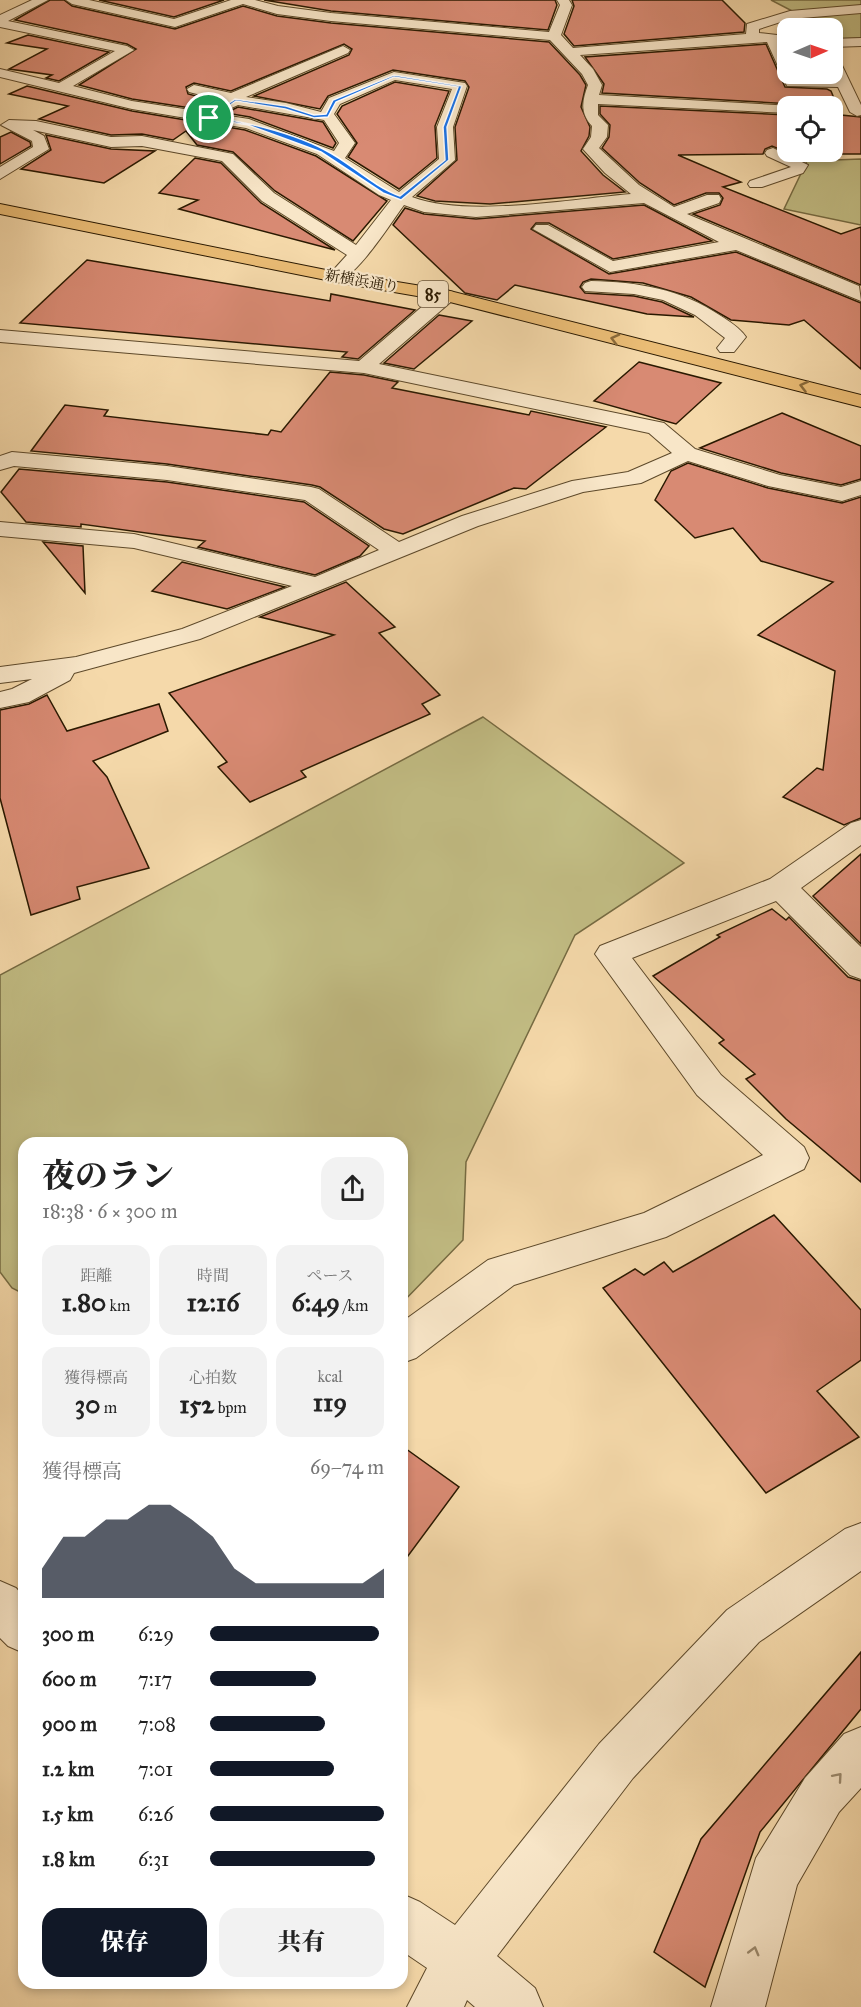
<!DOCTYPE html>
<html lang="ja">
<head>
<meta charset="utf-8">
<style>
	:root { --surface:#fff; --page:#f2f2f2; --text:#222; --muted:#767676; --accent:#111827 }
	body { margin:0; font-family:"IM FELL Great Primer","Noto Serif JP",serif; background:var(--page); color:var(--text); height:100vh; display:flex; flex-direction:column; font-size:22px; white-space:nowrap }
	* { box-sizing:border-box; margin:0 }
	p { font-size:20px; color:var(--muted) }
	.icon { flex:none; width:33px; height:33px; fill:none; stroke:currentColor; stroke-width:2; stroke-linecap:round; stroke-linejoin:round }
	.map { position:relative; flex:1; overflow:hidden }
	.drawer { position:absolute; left:18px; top:1137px; width:390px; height:852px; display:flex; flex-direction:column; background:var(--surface); border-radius:18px; box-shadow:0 3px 9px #0003 }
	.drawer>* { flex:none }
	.needle { width:39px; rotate:88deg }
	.buttons { position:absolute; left:777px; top:18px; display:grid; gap:12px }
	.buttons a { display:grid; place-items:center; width:66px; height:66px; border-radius:12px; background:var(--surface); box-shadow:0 3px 9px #0003; font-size:30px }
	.pin { position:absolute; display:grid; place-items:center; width:51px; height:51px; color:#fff; margin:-26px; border:3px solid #fff; border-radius:50%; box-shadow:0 2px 6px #0007 }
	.round { display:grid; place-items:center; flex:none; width:63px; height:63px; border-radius:18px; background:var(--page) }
	.summary { display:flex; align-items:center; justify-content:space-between; height:102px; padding:0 24px }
	h1 { font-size:33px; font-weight:800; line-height:45px }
	.figures { display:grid; grid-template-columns:repeat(3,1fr); gap:9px; height:102px; padding:6px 24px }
	.figures div { display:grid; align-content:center; border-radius:15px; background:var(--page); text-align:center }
	.figures b { font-size:26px; font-weight:800 }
	.figures small { font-size:16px; font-weight:400 }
	.figures p { font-size:16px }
	.chart { height:168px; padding:12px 24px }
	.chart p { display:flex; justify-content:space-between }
	.chart svg { width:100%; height:108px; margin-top:6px; fill:var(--accent); opacity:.7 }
	.primary-button { display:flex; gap:12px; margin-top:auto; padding:12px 24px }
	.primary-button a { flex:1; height:69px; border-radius:18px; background:var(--accent); color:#fff; font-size:24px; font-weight:800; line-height:69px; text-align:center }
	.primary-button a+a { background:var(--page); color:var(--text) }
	ul { padding:0 24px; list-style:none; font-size:20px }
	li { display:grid; grid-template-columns:96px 72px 1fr; align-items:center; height:45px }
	li i { height:15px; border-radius:8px; background:var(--accent) }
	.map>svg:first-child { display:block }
</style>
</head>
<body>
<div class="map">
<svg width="861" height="2007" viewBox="0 0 861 2007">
	<rect width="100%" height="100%" fill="#f5d9aa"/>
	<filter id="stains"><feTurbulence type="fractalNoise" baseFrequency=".00333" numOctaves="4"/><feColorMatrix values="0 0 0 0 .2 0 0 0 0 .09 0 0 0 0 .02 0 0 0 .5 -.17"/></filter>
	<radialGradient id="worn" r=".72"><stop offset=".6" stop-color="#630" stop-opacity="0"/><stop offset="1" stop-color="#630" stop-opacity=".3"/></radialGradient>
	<g fill="#c2bd84" stroke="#766b42" stroke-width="1.5">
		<path d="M771,0h90v38l-25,1 -4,-11h-7z"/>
		<path d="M861,159v66l-77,-16 23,-48z"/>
		<path d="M483,717l201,146 -109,72 -109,227 -3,78 -61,63v-160h-378v151l-12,-6 -12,-16v-297z"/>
	</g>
	<g fill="#d88a73" stroke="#2a1900" stroke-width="1.5">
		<path d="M50,0h14l8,6 103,23 68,-23 34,10 54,7 218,19 31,33 6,10 -5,22 9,20 -1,9 -8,15 22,24 22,17 -135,12 -55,-3 -18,-5 40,-36 -2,-33 14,-40 -4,-6 -72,-11 -65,26 -8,13 -66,-13 95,-41 3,-6 -8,-5 -113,47 -37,-8 -8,4 2,7 31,8 -9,9 -78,-12 -53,-14 57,-36 -9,-5 -112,-24z"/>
		<path d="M99,0h125l-50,17z"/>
		<path d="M264,0h291l2,5 -9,25 -217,-19z"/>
		<path d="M572,0h150l23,23 -1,9 -170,14 -10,-12 10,-28z"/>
		<path d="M28,35l81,17 -50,29 -13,-3 6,-3 -43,-6 38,-20 -40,-6z"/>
		<path d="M766,44l19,43 42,2 4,2 10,24 20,2v37h-70l-19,-8 -7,3 -2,5 -85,1 63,27 -18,5 118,47 20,-7v58l-168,-71 27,-9 3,-7 -4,-5h-13l-32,12 -34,-22 -38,-35 7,-11 1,-12 -10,-11v-8l188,9v37h44v-46h-37l-2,-2 -191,-11 2,-9 -19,-27z"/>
		<path d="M395,82l54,9 -14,35 2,32 -38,31 -51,-32 9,-14 -20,-29 5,-8z"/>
		<path d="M27,86l105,25 113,19 71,26 71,45 -34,40 -78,-50 -42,-39 -36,-7 -11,-14 -13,9 -31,-6 -31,1 -72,-16 29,-13 -59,-12z"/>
		<path d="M238,107l85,15 13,21 -3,5 -83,-31 -24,-4z"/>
		<path d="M11,132l19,10 1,4 -31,18v-27z"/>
		<path d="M46,135l65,14 44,2 -51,32 -83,-14 30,-19z"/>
		<path d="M195,158l26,5 40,40 74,47 -156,-41 19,-9 -39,-7z"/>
		<path d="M644,205l68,36 -99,18 -64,-36h-13l-5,6 78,45 127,-22 125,51v66l-57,-49 -15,5 -58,-5 -40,-23 -48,-14 -52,-4 -8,3 -3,5 5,6 49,3 28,6 32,15 -47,-3 -132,-29 -18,15 -32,-7 -72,-68 12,-17 19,6 52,5z"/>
		<path d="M87,260l243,41 1,-7 84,16 -57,49 -16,-2 5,-5 -327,-29z"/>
		<path d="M439,315l33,6 -58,48 -30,-6z"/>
		<path d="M639,362l82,21 -45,41 -82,-23z"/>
		<path d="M330,372l34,3 34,7 -6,6 137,27 2,-4 75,16 -80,62 -12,-1 -111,46 -19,-5 -64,-42 -8,-2 -145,-21 -136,-13 34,-46 43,5 -4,6 164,19 3,-5 10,2z"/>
		<path d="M782,413l79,33v33l-20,6 -60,-12 -81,-25z"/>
		<path d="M688,463l80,25 74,15 19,-6v321l-17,7 -61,-28 34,-29 6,2 12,-99 -77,-36 75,-53 -72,-21 -28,-33 -38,10 -40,-38 16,-29z"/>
		<path d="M19,469l148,13 137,20 65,44 -9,10 -45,19 -117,-28 7,-6 -124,-17v3l-55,-5 -25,-30z"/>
		<path d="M43,542l40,4 2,47z"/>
		<path d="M182,562l103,25 -58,22 -75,-18z"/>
		<path d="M346,582l49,45 -16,6 61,62 -18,9 8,10 -129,57 5,6 -56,25 -32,-35 9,-5 -58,-69 165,-58 -74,-18z"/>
		<path d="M47,695l20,36 92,-27 9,27 -75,30 14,16 42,91 -72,19 3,12 -49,16 -31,-117v-88l29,-6z"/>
		<path d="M861,854v90l-48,-48z"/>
		<path d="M772,909l14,11 3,-3 59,60 13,4v201l-75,-63 -40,-40 9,-5 -36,-31 5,-3 -71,-64 67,-39 -3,-2z"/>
		<path d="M774,1215l87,95v50l-44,31 42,46 -93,56 -163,-205 32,-19 9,6 20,-13 9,10z"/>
		<path d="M402,1446l57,41 -57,77z"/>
		<path d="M861,1652v57l-101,123 -55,155 -51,-35 47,-113z"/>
	</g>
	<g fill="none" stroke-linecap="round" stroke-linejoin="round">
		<g stroke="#5d492a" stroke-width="2">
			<g id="minor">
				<path d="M32,0h16l-40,21 119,25 7,4 -61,36 59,15 117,18 85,32 5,-8 -15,-23 -86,-15 -19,9 -7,-4 12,-9 -35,-9 -2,-3 7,-4 37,8 112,-47 7,4 -2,3 -102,44 40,6 35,9 8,-14 65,-26 71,11 2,3 -14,41 2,33 -43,37c55,21 159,2 219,-3l-26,-21 -22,-24 8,-12 1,-11c-12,-13 -10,-25 -4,-41l-6,-11 -32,-34 -219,-19 -54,-7 -34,-10 -68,23 -103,-23 -6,-4h23l85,19 57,-19h24l23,6 53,7 218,19 11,-27 -3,-5h12l3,5 -11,30 12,13 173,-14 1,-10 43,-13 71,-6v8l-71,6 -31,10v4l18,2 11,22v17h7l2,5h38l-3,-25 5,1 24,50v10l-4,1 -7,-4 -12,-25 -51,-1 -20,-44 -187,13 13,14 9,16 -3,10 194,11h-5v7l-190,-9v11l10,10 -1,12 -8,11 40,37 35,22 33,-12h12l2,4 -2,4 -32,11 172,72 2,15 -125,-51 -126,22 -77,-43 3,-4h12l65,36 106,-19 -75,-39 -168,14 -52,-5 -20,-7c-14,19 -47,72 -68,77l-9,-5 20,-22 -85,-54 -40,-40 -80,-15 -31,1 -78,-17 11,6 5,13 -49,30v-12l33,-20 -1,-6 -31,-16 8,-5 27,1 75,16 31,-1 91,18 41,39 82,52 35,-45 -12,-5 -62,-41 -71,-26 -114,-19 -132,-32v-8l59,14 56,-32 -115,-24v-12zM395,80l57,9 -15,38 2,32 -40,33 -54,-34 10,-15 -21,-29 6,-10z"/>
				<path d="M861,38v8l-29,1v-8z"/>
				<path d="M773,148l35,17 -5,8 -41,14h-12l-2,-3 2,-3 41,-14 -24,-11 -2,-3 2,-3z"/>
				<path d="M591,281c47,1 90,8 130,35 8,5 19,12 25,21l-12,15h-14l-3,-4 8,-10 -30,-23 -32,-15 -29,-6 -49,-3 -3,-4 3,-4z"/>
				<path d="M446,290l7,2 2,4 -2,4 -74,64 285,59 31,26 85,26 61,12 20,-6v14l-19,6 -74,-15 -80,-25 -47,22 -58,9 -105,34 -278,113 -126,34 -4,7 -41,22 -29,6v-16l12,-3 20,-10 -32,4v-16l76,-10 106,-28 110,-43 -158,-38 -134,-12v-14l134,12 181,43 64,-27 -74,-50 -138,-20 -153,-14 -14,4v-14l12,-4 155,14 144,21 8,2 80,53 63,-26 110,-35 56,-9 44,-19 -23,-20 -285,-60 -364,-31v-12l359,31 80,-69z"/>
				<path d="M861,820v25l-60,43 60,59v32l-11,-4 -74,-74 -144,57 89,117 83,72 5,11 -5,11 -138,68 -152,48 -98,73 -14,5v-41l86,-62 156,-47 119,-58 -66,-60 -102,-141 5,-8 170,-67 81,-56z"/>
				<path d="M861,1523v48l-102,71 -126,136 -136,178 38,32 8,19h-68l-8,-7 -3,7h-57l20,-39 -25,-17v-57l18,8 35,23 144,-181 128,-134 118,-81z"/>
				<path d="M0,1581l16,7 8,9v56l-16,-7 -8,-8z"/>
				<path d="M861,1727v61l-22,24 -42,73 -32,122h-54l45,-149 49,-80 39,-44z"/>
			</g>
		</g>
		<g stroke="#2a1900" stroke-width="2">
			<path id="major" d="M0,204l336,68 110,18 415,105v12l-415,-106 -110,-19 -336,-68z"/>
		</g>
		<use href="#minor" fill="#f8e6c8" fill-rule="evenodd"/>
		<use href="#major" fill="#eabc75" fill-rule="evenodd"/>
	</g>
	<defs><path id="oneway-chevron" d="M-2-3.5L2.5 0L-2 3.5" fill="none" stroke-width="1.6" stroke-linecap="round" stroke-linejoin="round" transform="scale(1.5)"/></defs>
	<g stroke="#8a6a3a">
		<use href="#oneway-chevron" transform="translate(615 339) rotate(-166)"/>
		<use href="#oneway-chevron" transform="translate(804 386) rotate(-166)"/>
	</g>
	<g stroke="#9b8a6e">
		<use href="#oneway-chevron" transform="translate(838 1777) rotate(-49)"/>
		<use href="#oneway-chevron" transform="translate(754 1951) rotate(-75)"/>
	</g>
	<path fill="#1a73e8" stroke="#fff" stroke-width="1.5" fill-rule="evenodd" d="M394,75l68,11 -15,41 2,33 -48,40 -18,-7 -62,-41 -73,-27 -42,-7 29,-19 51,7 28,9 12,-1 7,-14zM394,77l64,10 -15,40 2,33 -45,36c-28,-10 -49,-33 -75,-46 -34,-18 -75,-27 -112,-33l23,-16 49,8 29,9 14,-1 8,-15z"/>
	<g text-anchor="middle" stroke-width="4.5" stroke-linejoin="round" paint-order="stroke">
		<g font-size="15" fill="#2a1900" stroke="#f8e6c8">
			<text transform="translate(362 281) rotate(10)" y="5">新横浜通り</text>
		</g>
		<rect fill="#f8e6c8" stroke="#68563c" stroke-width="1.5" x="418" y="281" width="30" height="26" rx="4.5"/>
		<g font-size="16" font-weight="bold" fill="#2a1900">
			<text x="433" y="300">85</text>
		</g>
	</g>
	<rect width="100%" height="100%" filter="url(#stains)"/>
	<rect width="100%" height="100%" fill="url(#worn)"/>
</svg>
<div class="buttons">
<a><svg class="needle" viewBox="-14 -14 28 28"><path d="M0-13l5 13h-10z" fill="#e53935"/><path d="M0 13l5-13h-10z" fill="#767676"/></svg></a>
<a><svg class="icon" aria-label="locate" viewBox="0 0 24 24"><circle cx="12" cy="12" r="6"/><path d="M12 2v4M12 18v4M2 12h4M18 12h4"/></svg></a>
</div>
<div class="pin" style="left:209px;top:118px;background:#1e9e55"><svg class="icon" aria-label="arrive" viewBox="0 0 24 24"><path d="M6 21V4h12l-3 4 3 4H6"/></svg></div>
<section class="drawer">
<div class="summary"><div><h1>夜のラン</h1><p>18:38 · 6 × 300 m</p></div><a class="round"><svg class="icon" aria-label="share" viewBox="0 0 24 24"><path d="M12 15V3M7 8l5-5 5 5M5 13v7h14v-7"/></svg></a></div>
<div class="figures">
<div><p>距離</p><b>1.80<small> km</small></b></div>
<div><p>時間</p><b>12:16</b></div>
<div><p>ペース</p><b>6:49<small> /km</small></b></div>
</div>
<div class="figures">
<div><p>獲得標高</p><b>30<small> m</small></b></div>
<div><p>心拍数</p><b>152<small> bpm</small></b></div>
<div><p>kcal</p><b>119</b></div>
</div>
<div class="chart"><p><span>獲得標高</span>69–74 m</p>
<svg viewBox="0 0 160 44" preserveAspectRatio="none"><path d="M0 44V32L10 19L20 19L30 12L40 12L50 6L60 6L70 12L80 19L90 32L100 38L110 38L120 38L130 38L140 38L150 38L160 32V44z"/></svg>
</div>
<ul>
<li><b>300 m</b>6:29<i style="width:97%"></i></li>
<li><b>600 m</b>7:17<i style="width:61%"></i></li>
<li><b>900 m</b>7:08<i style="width:66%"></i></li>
<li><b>1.2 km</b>7:01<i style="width:71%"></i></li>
<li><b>1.5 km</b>6:26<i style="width:100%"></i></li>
<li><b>1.8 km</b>6:31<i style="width:95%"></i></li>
</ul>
<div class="primary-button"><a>保存</a><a>共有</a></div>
</section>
</div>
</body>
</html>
